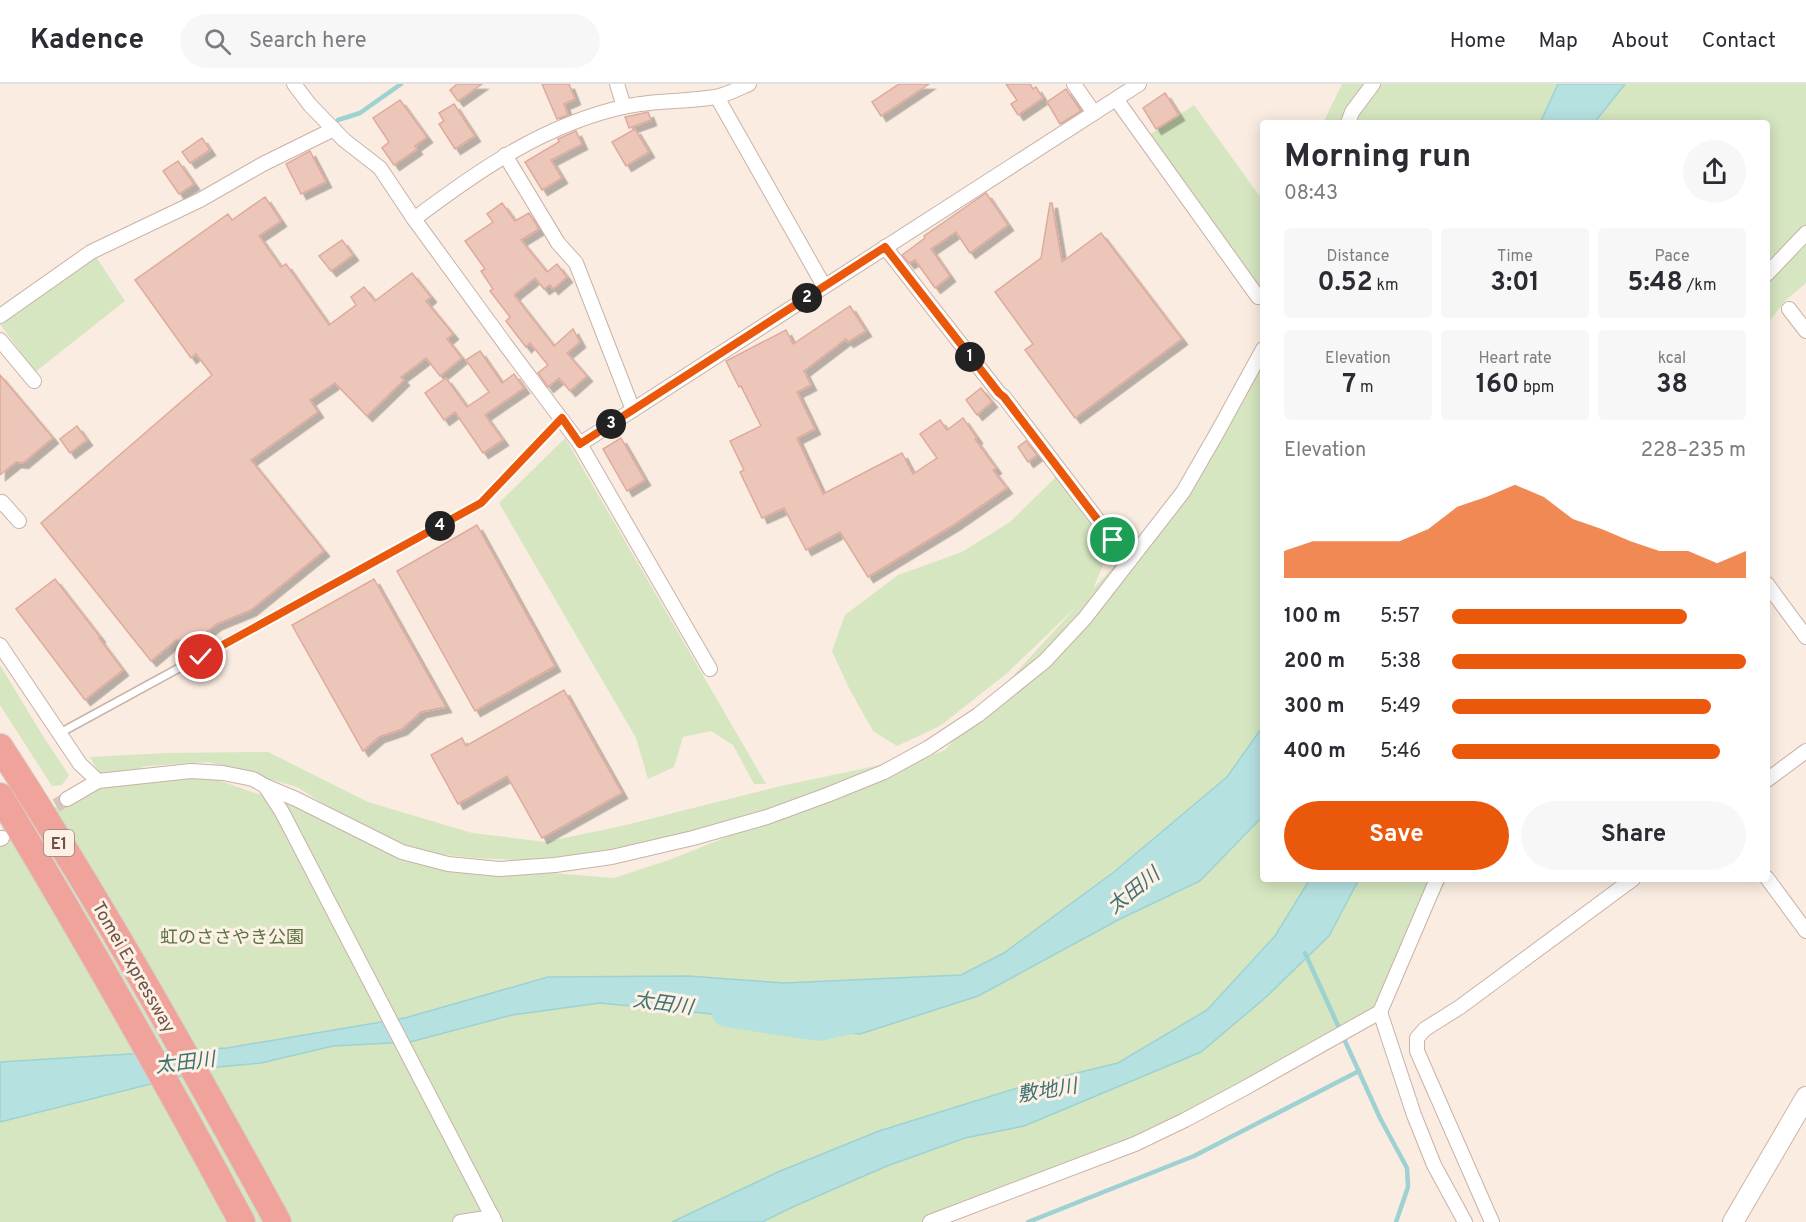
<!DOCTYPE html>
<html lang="en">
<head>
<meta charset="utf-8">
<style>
	:root { --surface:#fff; --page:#f7f7f7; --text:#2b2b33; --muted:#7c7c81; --line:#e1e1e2; --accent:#ea580c }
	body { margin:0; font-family:Overpass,"Noto Sans JP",sans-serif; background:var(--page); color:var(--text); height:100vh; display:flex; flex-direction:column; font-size:22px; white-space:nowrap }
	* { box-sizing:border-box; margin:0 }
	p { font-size:20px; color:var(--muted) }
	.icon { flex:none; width:33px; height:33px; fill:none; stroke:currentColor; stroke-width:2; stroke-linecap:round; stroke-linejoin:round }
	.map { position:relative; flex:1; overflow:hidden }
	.drawer { position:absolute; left:1260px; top:36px; width:510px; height:762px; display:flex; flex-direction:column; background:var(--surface); border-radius:6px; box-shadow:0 3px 15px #0003 }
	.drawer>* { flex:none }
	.pin { position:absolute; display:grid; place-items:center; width:51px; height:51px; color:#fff; margin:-26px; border:3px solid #fff; border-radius:50%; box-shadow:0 2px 6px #0007 }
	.km { position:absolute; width:30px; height:30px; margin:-15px; border-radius:50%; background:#222; color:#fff; font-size:16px; line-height:30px; text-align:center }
	.round { display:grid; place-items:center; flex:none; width:63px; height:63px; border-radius:32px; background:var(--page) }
	.overview { display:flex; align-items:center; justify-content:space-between; height:102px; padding:0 24px }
	h1 { font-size:33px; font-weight:700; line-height:45px }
	.stats { display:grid; grid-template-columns:repeat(3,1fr); gap:9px; height:102px; padding:6px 24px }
	.stats div { display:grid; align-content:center; border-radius:6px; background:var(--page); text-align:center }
	.stats b { font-size:26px; font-weight:700 }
	.stats small { font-size:16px; font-weight:400 }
	.stats p { font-size:16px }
	.chart { height:168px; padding:12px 24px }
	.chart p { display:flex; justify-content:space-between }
	.chart svg { width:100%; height:108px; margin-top:6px; fill:var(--accent); opacity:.7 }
	.cta { display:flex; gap:12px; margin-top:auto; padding:12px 24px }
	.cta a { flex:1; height:69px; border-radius:36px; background:var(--accent); color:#fff; font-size:24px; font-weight:700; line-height:69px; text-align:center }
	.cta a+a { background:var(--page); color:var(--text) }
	ul { padding:0 24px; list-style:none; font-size:20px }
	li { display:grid; grid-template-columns:96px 72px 1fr; align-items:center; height:45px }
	li i { height:15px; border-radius:8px; background:var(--accent) }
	header { display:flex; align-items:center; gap:36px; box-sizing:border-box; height:84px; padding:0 30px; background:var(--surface); border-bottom:2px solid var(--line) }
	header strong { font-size:28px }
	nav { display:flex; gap:33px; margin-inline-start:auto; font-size:21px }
	.search { width:420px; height:54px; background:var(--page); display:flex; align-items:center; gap:15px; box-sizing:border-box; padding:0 21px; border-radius:33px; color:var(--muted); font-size:22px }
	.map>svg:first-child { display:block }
</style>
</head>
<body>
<header>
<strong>Kadence</strong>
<div class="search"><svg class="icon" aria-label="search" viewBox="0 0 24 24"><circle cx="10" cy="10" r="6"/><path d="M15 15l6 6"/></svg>Search here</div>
<nav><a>Home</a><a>Map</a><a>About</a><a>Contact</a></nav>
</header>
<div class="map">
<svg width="1806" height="1138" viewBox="0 0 1806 1138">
	<defs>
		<filter id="shadow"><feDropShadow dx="5.5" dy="5.5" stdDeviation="0" flood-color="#0004"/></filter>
	</defs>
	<rect width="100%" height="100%" fill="#faece0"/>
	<g fill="#d5e6c0">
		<path d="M1342,0h464v199l-20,17 -19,24v-201h-444z"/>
		<path d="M1194,21l69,96v84l-5,6 -110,-155z"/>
		<path d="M96,173l29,44 -90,71 -35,-48z"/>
		<path d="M1263,258v537h184l-67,133 -236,127 -215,83h-929v-382l92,-55 99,-14 175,60 -69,-44 -88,-25 -62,4 -44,14 -13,-23 77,-4 101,-1 100,50 104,31 74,9 80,-17 155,-39 99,-21 -94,45 -213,52 -100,-4 -36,-4 41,13 136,11 55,-18 276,-110 133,-145 -72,69 -66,52 -43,20 -24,-15 -24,-43 -17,-37 13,-36 53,-40 64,-23 48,-30 46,-45 55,69 -18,43 90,-97z"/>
		<path d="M565,354l6,10 195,336h-12l-21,-39 -22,-14 -28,6 -9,30 -26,12 -12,-41 -137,-235z"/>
		<path d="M0,581l41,68 28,42 -7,10 -10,1 -52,-81z"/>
	</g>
	<g fill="#b6e1e1" stroke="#9ed2d2" stroke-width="1.5">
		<path d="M1558,0h67l-31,39h-54z"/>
		<path d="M1263,642v90l-63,65 -82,39 -140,76 -118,38 -98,-15 -162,-16 -88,12 -102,27 -77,4 -72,17 -43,4 -218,55v-60l227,-14 178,-30 143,-41 140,-1 96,7 177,-8 43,-22 110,-81 113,-95z"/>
		<path d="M1310,795h49l-30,57 -64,62 -64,54 -177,74 -59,12 -78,28 -90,39 -35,17h-90l106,-50 101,-41 148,-46 91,-22 89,-53 68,-74z"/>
	</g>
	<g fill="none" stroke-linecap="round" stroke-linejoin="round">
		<g stroke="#9ed2d2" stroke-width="4.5">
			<path d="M338,36l22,-7 41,-29"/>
			<path d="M1305,869l75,165 27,50 1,19 -12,35"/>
			<path d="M1028,1138l166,-66 165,-85"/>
		</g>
		<path stroke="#b6e1e1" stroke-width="28" d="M726,929l92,14 36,-8"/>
	</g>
	<g fill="#edc6ba" stroke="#dfaa9b" stroke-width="1.5" filter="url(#shadow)">
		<path d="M457,0h25l-24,17 -8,-11z"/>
		<path d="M542,0h27l6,15 -11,5 4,11 -11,4z"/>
		<path d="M899,0h30l-48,32 -9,-14z"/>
		<path d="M1006,0h24l3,5 3,-2 7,11 -25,17 -7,-11 6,-4z"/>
		<path d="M1066,5l15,22 -21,13 -13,-22z"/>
		<path d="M1165,9l14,22 -23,14 -13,-21z"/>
		<path d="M400,16l27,37 -12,9 2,3 -23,16 -12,-17 7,-6 -16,-24z"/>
		<path d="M454,20l21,32 -20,13 -16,-25 5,-3 -5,-8z"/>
		<path d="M648,28l3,8 -22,8 -4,-11z"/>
		<path d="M635,45l14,23 -23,14 -14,-24z"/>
		<path d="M576,47l6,13 -31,16 11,18 -20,12 -17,-28 34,-20 -1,-3z"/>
		<path d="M202,54l8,12 -20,13 -8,-11z"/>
		<path d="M310,67l16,31 -25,12 -15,-30z"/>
		<path d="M178,77l16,23 -15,10 -16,-23z"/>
		<path d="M986,109l22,32 -38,28 -14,-21 -25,17 19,27 -15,12 -20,-28 -6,3 -7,-8 23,-17 -1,-2z"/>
		<path d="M265,113l16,24 -22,15 22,31 5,-3 43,61 27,-20 -5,-8 13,-10 11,14 37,-28 19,24 -5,4 27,33 -6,5 15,19 -22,18 -14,-18 -25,19 3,3 -37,36 -32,-33 -25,17 8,12 -67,48 73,91 -73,59 -34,14 -24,18 -17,-2 -25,21 -110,-138 171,-148 -16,-21 -5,4 -56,-78 93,-66 4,6z"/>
		<path d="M502,119l13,18 14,-8 10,16 -18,11 26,32 10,-8 10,13 -14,12 -3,-4 -6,4 -9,-11 -20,16v2l39,50 19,-17 7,13 -13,11 20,23 -17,15 -11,-13 -11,9 -10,-14 10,-8 -18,-22 -4,4 -20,-26 4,-4 -20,-26 3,-2 -12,-18 4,-2 -20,-28 28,-19 -6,-8z"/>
		<path d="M1050,119h2l10,59 39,-29 81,106 -107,79 -50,-68 8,-6 -38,-52 46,-34z"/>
		<path d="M342,156l11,15 -22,16 -12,-15z"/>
		<path d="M850,222l16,25 -18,11 -2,-3 -42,32 7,14 -14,7 18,37 -18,9 26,56 79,-41 11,21 24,-16 -17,-24 20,-14 7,10 16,-12 14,20 -2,1 21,29 -3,2 14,18 -52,36 -87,53 -28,-45 -34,18 -22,-42 -22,10 -22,-46 4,-2 -14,-29 31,-15 -20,-40 -2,1 -13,-26 60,-31 7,14z"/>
		<path d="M480,267l22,32 12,-9 10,14 -39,27 18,25 -20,13 -28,-41 -11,8 -19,-27 21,-15 21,29 22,-15 -23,-32z"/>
		<path d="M0,291l53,63 -30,25 -7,-1 -16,13z"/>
		<path d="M981,304l11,14 -15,13 -11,-15z"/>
		<path d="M77,342l10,14 -17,13 -10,-14z"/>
		<path d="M621,354l24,42 -18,11 -24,-42z"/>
		<path d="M1026,357l11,14 -9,7 -10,-15z"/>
		<path d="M477,441l78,141 -80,45 -78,-140z"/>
		<path d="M55,495l45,58 -1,1 24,32 -38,30 -69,-91z"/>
		<path d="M374,495l72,128 -25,5 -19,17 -23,8 -16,14 -71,-126z"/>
		<path d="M564,606l58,103 -80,45 -35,-62 -49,28 -27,-49 31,-17 4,8z"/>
	</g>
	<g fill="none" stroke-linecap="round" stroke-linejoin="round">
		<path stroke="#d7c5ba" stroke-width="14" stroke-dasharray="14 7" stroke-linecap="butt" d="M2,754l65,-39"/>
		<g stroke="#c9b2a8" stroke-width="10">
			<path id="lane" d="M60,649l421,-230 81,-85"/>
		</g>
		<g stroke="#c9b2a8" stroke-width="16">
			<g id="street">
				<path d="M294,0l16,21 34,35 36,28 34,51 94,129 72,96 130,225"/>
				<path d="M617,0l7,23"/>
				<path d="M1074,0l20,29"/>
				<path d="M717,13l107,189"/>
				<path d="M1116,15l142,198"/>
				<path d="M1348,39l4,-11 21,-28"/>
				<path d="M505,71l53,88 18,20 57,147"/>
				<path d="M414,135c65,-49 132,-96 214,-113 28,-6 58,-4 87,-9 12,-2 24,-9 34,-13"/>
				<path d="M885,163l114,146 5,4 109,143"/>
				<path d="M1767,190l39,-41"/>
				<path d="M1789,225l17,22"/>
				<path d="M0,232l91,-64 109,-52 63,-36 71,-35"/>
				<path d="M0,256l34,41"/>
				<path d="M580,360l559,-360"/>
				<path d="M0,420l2,-2 17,19"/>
				<path d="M1767,500l39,53"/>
				<path d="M0,561l80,119 18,17 93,-10 32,2 30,6 12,7 17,26 213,410"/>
				<path d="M1767,696l39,-29"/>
				<path d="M265,702l31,13 106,53 46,12 51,5 56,-4 57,-8 81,-19 74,-21 60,-22 57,-23 44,-24 50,-33 67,-54 40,-43 98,-126 34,-59 46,-84"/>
				<path d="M67,715l31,-18"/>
				<path d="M0,755l2,-1"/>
				<path d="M1767,794l39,53"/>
				<path d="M1380,928l34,103 20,50 31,57"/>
				<path d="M460,1138l33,-5"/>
				<path d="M930,1138l205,-78 50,-24 58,-31 137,-77 57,-133"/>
				<path d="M1492,1138l-75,-171v-13l8,-9 35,-22 173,-128"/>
			</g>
		</g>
		<g stroke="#cfb3a8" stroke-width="22">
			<path id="secondary" d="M1733,1138l73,-125"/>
		</g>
		<g stroke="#d6cecc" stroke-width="28">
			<g id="highway">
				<path d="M0,663c100,154 190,314 278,475"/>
				<path d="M0,712c84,140 165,282 242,426"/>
			</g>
		</g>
		<use href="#lane" stroke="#fff" stroke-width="7"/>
		<use href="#street" stroke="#fff" stroke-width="14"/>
		<use href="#secondary" stroke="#fff" stroke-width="20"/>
		<use href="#highway" stroke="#f0a39a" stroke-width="26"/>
	</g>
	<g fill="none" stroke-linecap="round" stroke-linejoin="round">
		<g stroke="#fff" stroke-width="12">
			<path id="route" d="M201,573l280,-154 81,-85 18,26 305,-197 114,146 5,4 109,143"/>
		</g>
		<use href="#route" stroke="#ea580c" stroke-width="8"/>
	</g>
	<g text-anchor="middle" stroke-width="6" stroke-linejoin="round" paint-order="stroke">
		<rect fill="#fdf0e5" stroke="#998178" stroke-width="1.5" x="44" y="746" width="30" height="26" rx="4.5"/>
		<g font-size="16" font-weight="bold" fill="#6e5149">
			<text x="59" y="765">E1</text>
		</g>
		<g font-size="18" fill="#597442" stroke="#fdf0e5">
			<text x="232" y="859">虹のささやき公園</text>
		</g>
		<g font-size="18" fill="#6e5149" stroke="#fdf0e5">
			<text transform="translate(134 883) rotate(60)" y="6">Tomei Expressway</text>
		</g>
		<g font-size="20" font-style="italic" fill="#3f7373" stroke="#fdf0e5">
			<text transform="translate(1133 806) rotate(-39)" y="7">太田川</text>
			<text transform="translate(663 919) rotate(8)" y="7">太田川</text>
			<text transform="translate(185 978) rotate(-7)" y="7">太田川</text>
			<text transform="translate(1047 1006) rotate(-9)" y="7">敷地川</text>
		</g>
	</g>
</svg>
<div class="pin" style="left:1113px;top:456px;background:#1e9e55"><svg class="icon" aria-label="arrive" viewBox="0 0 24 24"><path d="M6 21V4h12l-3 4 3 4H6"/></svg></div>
<div class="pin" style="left:201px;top:573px;background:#d93025"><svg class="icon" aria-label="check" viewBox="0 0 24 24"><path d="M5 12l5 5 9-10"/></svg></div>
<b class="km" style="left:970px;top:273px">1</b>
<b class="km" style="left:807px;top:214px">2</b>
<b class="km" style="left:611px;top:340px">3</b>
<b class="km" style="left:440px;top:442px">4</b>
<section class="drawer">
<div class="overview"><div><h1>Morning run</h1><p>08:43</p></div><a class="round"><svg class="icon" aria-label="share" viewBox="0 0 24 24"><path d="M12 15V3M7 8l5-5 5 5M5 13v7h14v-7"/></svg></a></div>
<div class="stats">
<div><p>Distance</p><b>0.52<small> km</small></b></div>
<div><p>Time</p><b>3:01</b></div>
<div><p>Pace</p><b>5:48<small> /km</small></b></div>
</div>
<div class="stats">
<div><p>Elevation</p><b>7<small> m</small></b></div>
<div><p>Heart rate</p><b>160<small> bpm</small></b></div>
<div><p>kcal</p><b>38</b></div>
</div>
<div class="chart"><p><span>Elevation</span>228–235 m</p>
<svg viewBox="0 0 160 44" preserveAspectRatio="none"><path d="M0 44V33L10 29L20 29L30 29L40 29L50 24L60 15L70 11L80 6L90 11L100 20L110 24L120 29L130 33L140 33L150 38L160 33V44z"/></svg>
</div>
<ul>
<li><b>100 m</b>5:57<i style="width:80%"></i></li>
<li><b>200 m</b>5:38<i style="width:100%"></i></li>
<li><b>300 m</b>5:49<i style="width:88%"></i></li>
<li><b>400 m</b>5:46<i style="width:91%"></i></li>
</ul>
<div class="cta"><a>Save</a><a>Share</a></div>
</section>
</div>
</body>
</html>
